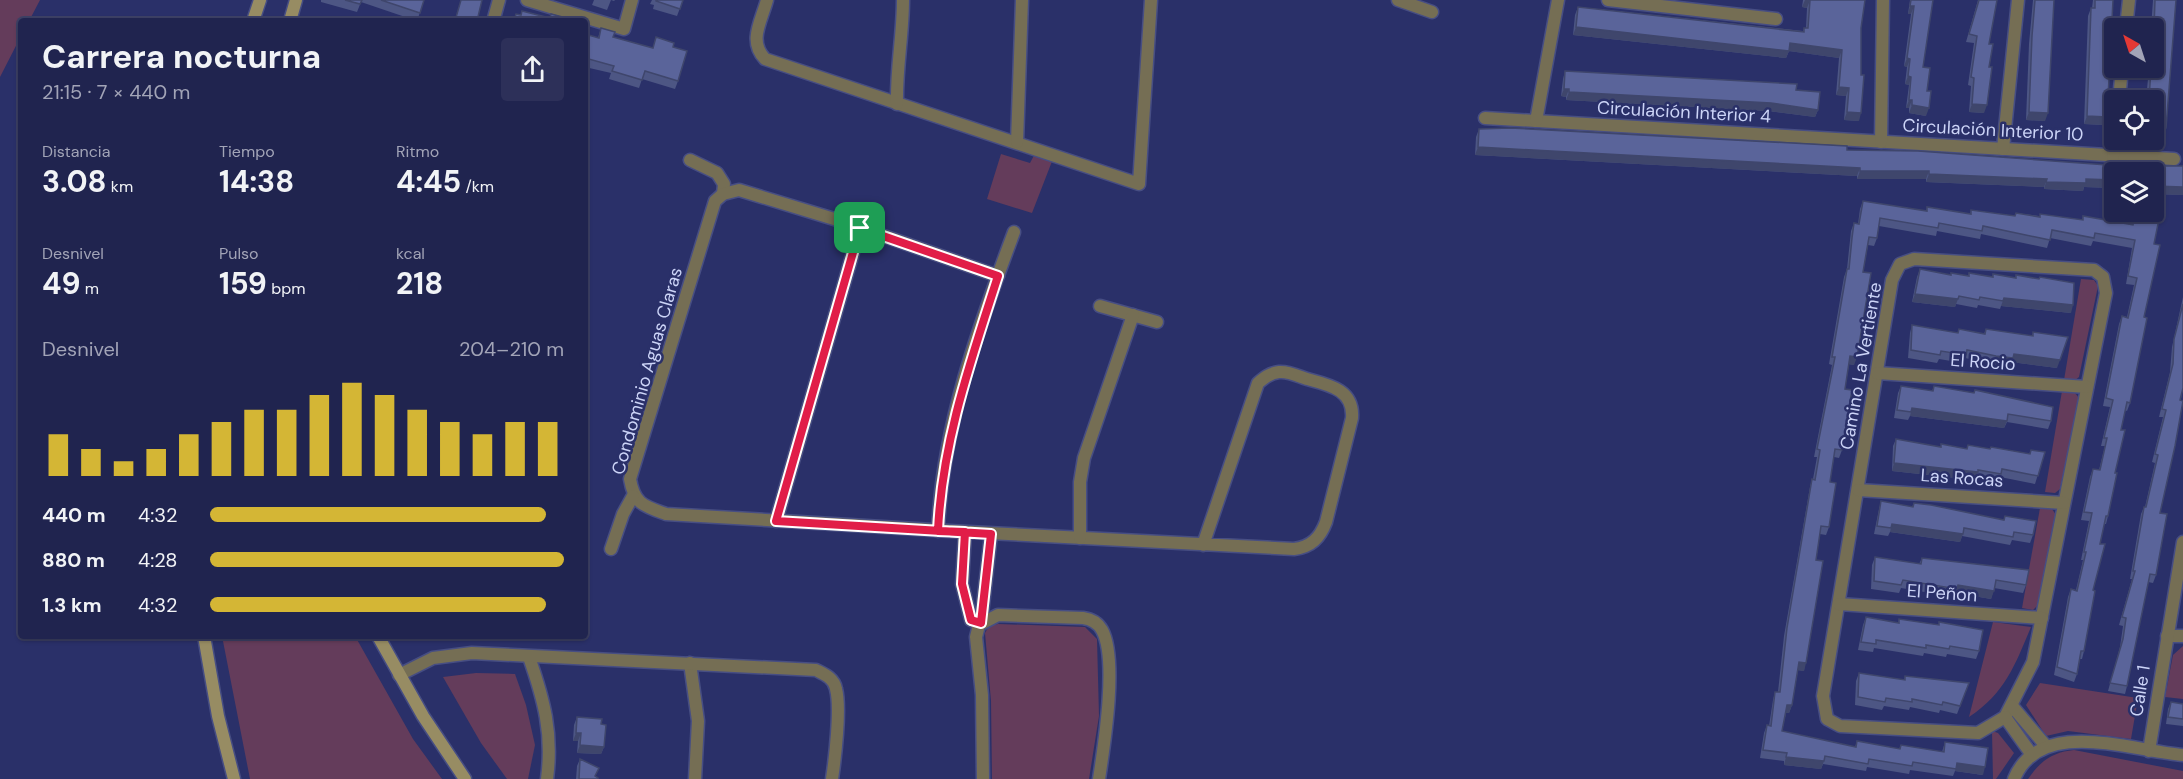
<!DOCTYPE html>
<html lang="es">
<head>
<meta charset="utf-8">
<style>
	:root { --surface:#20244f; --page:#2d3059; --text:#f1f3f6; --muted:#a2a4b7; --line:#3d4166; --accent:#d4b635 }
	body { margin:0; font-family:"DM Sans",sans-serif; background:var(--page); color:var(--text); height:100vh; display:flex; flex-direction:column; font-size:22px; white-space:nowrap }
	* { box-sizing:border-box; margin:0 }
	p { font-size:20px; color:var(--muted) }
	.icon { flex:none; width:33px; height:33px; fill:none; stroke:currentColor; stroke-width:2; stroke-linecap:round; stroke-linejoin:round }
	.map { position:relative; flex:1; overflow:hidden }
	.details { position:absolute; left:18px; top:18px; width:570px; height:621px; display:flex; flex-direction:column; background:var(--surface); border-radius:6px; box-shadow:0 2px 4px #0004,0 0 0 2px var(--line) }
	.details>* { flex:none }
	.needle { width:39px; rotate:321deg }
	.fabs { position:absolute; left:2104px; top:18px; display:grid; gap:12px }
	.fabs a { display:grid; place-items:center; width:60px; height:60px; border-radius:6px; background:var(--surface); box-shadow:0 2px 4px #0004,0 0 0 2px var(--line); font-size:30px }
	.pin { position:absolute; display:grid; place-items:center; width:51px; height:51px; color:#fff; margin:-26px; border-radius:12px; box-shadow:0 3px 9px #0006 }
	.round { display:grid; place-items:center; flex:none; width:63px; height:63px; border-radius:6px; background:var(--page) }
	.overview { display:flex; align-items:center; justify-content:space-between; height:102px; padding:0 24px }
	h1 { font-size:33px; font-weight:700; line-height:45px }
	.metrics { display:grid; grid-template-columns:repeat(3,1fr); gap:9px; height:102px; padding:6px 24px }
	.metrics div { display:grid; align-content:center }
	.metrics b { font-size:30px; font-weight:700 }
	.metrics small { font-size:16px; font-weight:400 }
	.metrics p { font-size:16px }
	.chart { height:168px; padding:12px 24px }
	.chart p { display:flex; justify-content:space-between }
	.chart svg { width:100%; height:108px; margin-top:6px; stroke:var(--accent); stroke-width:6 }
	ul { padding:0 24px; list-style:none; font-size:20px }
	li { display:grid; grid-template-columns:96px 72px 1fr; align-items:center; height:45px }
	li i { height:15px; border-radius:8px; background:var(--accent) }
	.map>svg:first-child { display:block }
</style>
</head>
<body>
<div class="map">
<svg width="2183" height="779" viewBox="0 0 2183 779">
	<rect width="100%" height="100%" fill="#2a3069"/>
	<g fill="#643c5b">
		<path d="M0,0h40l-11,21h-8v15l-21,41z"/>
		<path d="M1039,146l17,5 -24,62 -45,-14 14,-45 29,9z"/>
		<path d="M2081,279l13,1 4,6 -19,91 -5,4 -10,-1z"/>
		<path d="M2062,391l13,2 4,5 -19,91 -5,4 -10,-1z"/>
		<path d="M2040,508l12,1 4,6 -19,91 -4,4 -11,-2z"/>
		<path d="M1993,622l38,5c-16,38 -26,66 -62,90z"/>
		<path d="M998,624l87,3 12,12 2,77 -10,63h-97l-1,-78 -6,-68 4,-7z"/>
		<path d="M222,636h133l58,103 29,40h-192z"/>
		<path d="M2183,646v53l-18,-2 8,-42z"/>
		<path d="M476,673l39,1 11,31 9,40 -7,34h-21l-26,-36 -38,-66z"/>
		<path d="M2040,683l98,15 -7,41 -63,-8 -22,5 -20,-31z"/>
		<path d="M1992,731l6,2 16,20 -18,26h-3z"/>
		<path d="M2074,750l109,21v8h-155c12,-18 25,-27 46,-29z"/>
	</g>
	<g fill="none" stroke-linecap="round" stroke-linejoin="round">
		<g stroke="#474e83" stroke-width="15">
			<g id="street">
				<path d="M527,0l97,29 8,-29"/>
				<path d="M767,0c-6,22 -19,41 -2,59l374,125 12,-184"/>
				<path d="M1398,0l34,12"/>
				<path d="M1608,0l168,19"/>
				<path d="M494,18l5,-18"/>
				<path d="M2126,28l3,-28"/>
				<path d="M2119,100l3,-32"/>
				<path d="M897,104c-1,-35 6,-69 6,-104"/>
				<path d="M1485,118l689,41"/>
				<path d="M1536,121l22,-121"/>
				<path d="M1017,142l5,-142"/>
				<path d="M1881,142l2,-142"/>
				<path d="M2003,149l15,-149"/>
				<path d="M2113,156l2,-22"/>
				<path d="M690,160l27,13 7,11 -1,10"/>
				<path d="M1914,259l180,11 9,7 3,16 -73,369 -28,55 -27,16 -138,-7 -13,-7 -4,-23 69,-416 8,-16z"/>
				<path d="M998,276l-154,-54 -105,-32 -16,4 -8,7 -85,278c4,25 14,27 36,35 209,13 419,25 628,35 17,-2 26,-11 32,-27l26,-104c2,-28 -22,-33 -45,-39 -9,-3 -19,-8 -28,-7 -9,1 -15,6 -21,11l-55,162"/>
				<path d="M1100,306l57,16"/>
				<path d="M1877,373l210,14"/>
				<path d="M1858,490l206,13"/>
				<path d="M776,521l84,-293"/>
				<path d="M938,531c4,-103 40,-203 76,-299"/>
				<path d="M965,533l-3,51 9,36 10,3 10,-89"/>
				<path d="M1080,538v-56l4,-24 49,-143"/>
				<path d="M611,549l12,-35 10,-18"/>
				<path d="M1839,604l203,14"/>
				<path d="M2167,636h16"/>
				<path d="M529,657c15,43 24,76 18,122"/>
				<path d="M690,663l8,58 -3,58"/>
				<path d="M399,675l34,-17 39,-5 344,17c8,4 18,8 20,19 5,19 -1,70 -4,90"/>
				<path d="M2012,706l34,40"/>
				<path d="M2005,717l27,38"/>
				<path d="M2149,751l34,-209"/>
				<path d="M983,779l-1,-84 -6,-58 3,-12 19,-10 85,3c8,1 15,5 19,12 16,29 2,116 -3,149"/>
				<path d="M2014,779c26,-63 118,-28 169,-24"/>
			</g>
		</g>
		<g stroke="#474e83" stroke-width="15">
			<g id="secondary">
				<path d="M253,21l7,-21"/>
				<path d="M290,21l6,-21"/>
				<path d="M204,636l14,80 16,63"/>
				<path d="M378,636l45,80 42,63"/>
			</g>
		</g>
		<use href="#street" stroke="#756e54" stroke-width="12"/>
		<use href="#secondary" stroke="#978c63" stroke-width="12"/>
	</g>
	<g fill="#4d5684">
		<path d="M321,0h103l-7,21 -56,-19 -4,10 -36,-10z"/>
		<path d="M594,0h21l-1,1 -3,-1 -4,10 -15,-5z"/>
		<path d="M652,0h31l-6,16 -24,-7 1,-4 -4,-1z"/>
		<path d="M1803,0h62l-4,28 -2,93 -15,-1 2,-24 -10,-1 3,-37 -50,-7 -3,7 -213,-23 2,-20 3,-8 225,24 1,-3h2l1,-20 -5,-1z"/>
		<path d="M1910,0h23l-10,67 4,24 -1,25 -17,-3v-5h-3l3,-23 -4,-1 2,-17 -3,-1 7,-52h-3z"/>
		<path d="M1978,0h19l-8,44 -5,69 -15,-1 2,-26 -3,-1 6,-42 -8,-1z"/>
		<path d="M2033,0h21l-9,121 -19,-1 3,-76z"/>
		<path d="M2093,0h20l-6,117 -3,8 -20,-1 4,-108 3,-8h1z"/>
		<path d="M2153,0h23l-13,136 -9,-36h-8l3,-32h5v-40h-3z"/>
		<path d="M601,28l12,9 40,11 3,-11 17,10 5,34 -3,8 -33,-10 -3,9 -30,-9 2,-6 -26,-6v-33l13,4z"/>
		<path d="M1565,71l231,19 22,20 -3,7 -47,-6 -202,-11v-3l-5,-1 2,-17z"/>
		<path d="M1479,129l642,37h62v29l-29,-1v-22l-39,21h-3v-5l-28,-1 -1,4 -39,-2v-2l-118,-5v-3h-69v-3l-382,-21 1,-18z"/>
		<path d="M1863,201l63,10 1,-4 43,7 1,-4 44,6 1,-3 23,3 43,4 1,-4 49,9 3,-11 19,30 -24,159 -3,8 -2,-1 -4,20 -13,86 -2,8h-2l-4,20 -7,46 -9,61 -2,8h-2l-3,15 -3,8 -20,-7 14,-78 3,-8 5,1 7,-30h-2l8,-39 -8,-1 9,-43 3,-8 6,1 6,-24h-4l9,-39 -7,-1 16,-82 3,-8 5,1 7,-32 -8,-1 6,-36 -39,-7 -2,5 -41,-8 -3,10 -66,-14 -1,5 -43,-8 -1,5 -57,-10 -2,12 -3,8 -6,-1 -5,27 -9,93 -5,-1 -4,25 -3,61 -3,8 -5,-1 -4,25 -1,45 -3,8 -6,-1 -4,26 -12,111 -6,-1 -6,35 -3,8h-3l-4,18 73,16 2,-6 42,8 2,-4 41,7 3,-10 38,33 -28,-4 -2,5 -43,-6 -1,4 -42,-7 -1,4 -43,-7 -2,5 -37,-4v-4l-24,-3 4,-25 3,-8 2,1 4,-26 2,-8h3l6,-56 26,-149 2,-8h1l4,-22h-3l18,-92 -3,-1 15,-87 3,-8 4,-38 3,-8 4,1 2,-15z"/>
		<path d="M1920,269l30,6 18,1 1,-3 23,4 1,-3 22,4 1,-3 55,38 -70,-7 -1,3 -22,-4 -1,3 -21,-4 -1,3 -43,-5 5,-25z"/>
		<path d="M2183,297v91l-23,125 -4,62 -3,8 -5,-1 -21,104 -2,8 -17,-3 12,-44 3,-21 -4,-1 13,-46h-2l11,-65 3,-7h1l10,-44 -3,-1 11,-45h-4l11,-45 2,-25z"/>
		<path d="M1912,325l46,8 1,-4 25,5 2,-5 46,7 1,-4 24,36 -46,-6 -1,4 -17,-2 -28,-6 -2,5 -24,-4 -2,4 -29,-5 2,-25z"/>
		<path d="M1901,386l31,5 2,-5 117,35 -3,8 -41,-7 -3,6 -94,-12 -2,4 -14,-2 4,-25z"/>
		<path d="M1896,439l44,8 27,2 1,-4 22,4 39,5 2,-4 14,2 -10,32 -35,-7 -2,5 -22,-4 -1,2 -83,-9 1,-25z"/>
		<path d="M1881,501l31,6 2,-4 90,17 1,-4 28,19 -3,8 -18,-3 -2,5 -48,-9 -2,6 -70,-10 -2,4 -14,-2 5,-25z"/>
		<path d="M1875,557l44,7 3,-6 104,27 -3,8 -29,-5 -3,11 -35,-6 -2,4 -53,-9 -2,5 -28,-4 1,-24z"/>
		<path d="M1866,617l32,6 1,-4 80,32 -3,8 -29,-5 -1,3 -22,-4 -1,3 -49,-8 -1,4 -15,-2 5,-25z"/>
		<path d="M1859,673l45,7 1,-4 64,7 -12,31 -17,-4 -1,3 -29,-6 -1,3 -25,-4 -2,4 -27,-5 1,-24z"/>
		<path d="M2171,702l12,2v22l-17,-2 2,-15z"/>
		<path d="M577,717l24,7 3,23 -3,7 -24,-1 1,-12h-5l1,-16z"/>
		<path d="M580,759l16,18 2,2h-22l1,-13z"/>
	</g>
	<g fill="#3f466c">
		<path d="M1805,0h5l-3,8 -5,-1z"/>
		<path d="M1910,6h4l-3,8h-3z"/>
		<path d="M1576,27l214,16 52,7 -3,8 -50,-7 -3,7 -213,-23z"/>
		<path d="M1907,58l3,1 -3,8 -3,-1z"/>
		<path d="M1908,76l3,1 -2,8 -4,-1z"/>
		<path d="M1839,87l10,1 -3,8 -10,-1z"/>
		<path d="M1564,89h5l-3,8 -5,-1z"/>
		<path d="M1569,92l202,11 47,7 -3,7 -47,-6 -202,-11z"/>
		<path d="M1909,100h3l-3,8h-3z"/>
		<path d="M1972,104l15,1 -3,8 -15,-1z"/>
		<path d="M1912,105l17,3 -3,8 -17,-3z"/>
		<path d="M1847,112l14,1 -2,8 -15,-1z"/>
		<path d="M2029,112l19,1 -3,8 -19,-1z"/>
		<path d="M2087,116l20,1 -3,8 -20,-1z"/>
		<path d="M2154,127l12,1 -3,8 -9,-1z"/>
		<path d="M1478,147l382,21 -3,8 -382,-21z"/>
		<path d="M1860,171h69l-3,8h-69z"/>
		<path d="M1929,174l118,5 -3,8 -118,-5z"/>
		<path d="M2086,179l29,1 -3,8 -28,-1 -1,4 -39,-2 2,-7z"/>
		<path d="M2115,185v8h-3z"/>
		<path d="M2154,186l29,1v8l-29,-1z"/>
		<path d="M1915,294l43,5 -3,8 -43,-5z"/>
		<path d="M2004,298l69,7 -2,8 -70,-7z"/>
		<path d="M2014,354l46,6 -3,8 -46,-6 -1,4 -17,-2 3,-8z"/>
		<path d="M1850,356l7,1 -3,8 -7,-1z"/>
		<path d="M1912,408l95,13 -3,7 -94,-12z"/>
		<path d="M1894,463l84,9 -3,8 -83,-9z"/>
		<path d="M1892,524l71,10 -3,8 -70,-10z"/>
		<path d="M1958,585l36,6 -3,8 -35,-6z"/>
		<path d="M1799,662l7,1 -2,8 -8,-1z"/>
		<path d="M1787,705h5l-3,8h-4z"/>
		<path d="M576,733h5l-3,8h-5z"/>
		<path d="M580,745l24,2 -3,7 -24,-1z"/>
		<path d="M1786,757l38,4 -3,8 -37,-4z"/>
		<path d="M1957,763l28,4 -2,8 -28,-4z"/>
	</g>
	<g fill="#5a649a" stroke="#3f466c" stroke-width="1.5">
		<path d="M345,0h17l-2,4z"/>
		<path d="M381,0h43l-4,13z"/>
		<path d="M461,0h21l-5,21h-22z"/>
		<path d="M656,0h27l-3,9 -24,-8z"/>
		<path d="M1810,0h55l-4,28v47h3l-3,38 -14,-1 2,-24 -10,-1 3,-37 -52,-7 -1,8 -213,-24 2,-20 226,25v-4h4z"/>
		<path d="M1911,0h22l-10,67 7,1 -3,23h4l-2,17 -17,-3v-5h-3l2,-23 -3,-1 2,-17 -3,-1 7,-52h-4z"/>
		<path d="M1979,0h18l-8,44h4l-4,23h3l-5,38 -15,-1 2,-26 -3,-1 6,-41 -8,-2z"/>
		<path d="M2035,0h19l-6,113 -19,-1 3,-76z"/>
		<path d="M2095,0h18l-6,117 -20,-1 4,-108h4z"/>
		<path d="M2155,0h21l-10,128 -12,-1v-27h-5l2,-32h3v-40z"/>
		<path d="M522,11l28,7 1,-4 19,5 -1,2h-55l2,-7 5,1z"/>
		<path d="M601,28l14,4 -2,5 40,11 3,-11 18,6 -1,4 14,4 -9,30 -33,-10 -3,9 -30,-9 2,-5 -29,-8v-24l14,4z"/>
		<path d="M1565,71l232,13 -1,6 24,2 -2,18 -47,-7 -202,-11v-3h-5z"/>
		<path d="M1510,128l337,18v4l71,1 203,15h62v21l-29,-1v-14h-39v8l-29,-1v4l-40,-1 1,-3 -118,-5v-3h-69v-3l-382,-21 1,-18z"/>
		<path d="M1863,201l64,10v-4l44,7v-4l44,6 1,-3 24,4v-3l43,6v-4l50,9 2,-11 24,5 -5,25 6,1 -16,72 3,1 -17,85 -3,-1 -6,28h4l-10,43h2l-9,43h-2l-6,28h5l-12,46 2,1 -11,60h-3l-4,23 -20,-7 14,-78 6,2 9,-39h-2l8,-39 -8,-1 9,-43 7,1 7,-32h-3l9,-38 -7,-2 16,-82 6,2 9,-40 -9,-2 7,-36 -40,-7 -1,5 -42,-8 -2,10 -67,-14 -1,5 -43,-8 -1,5 -58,-10 -3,20 -8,-1 -6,35 8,1 -14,84 -7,-1 -5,33 7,1 -10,60 -7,-1 -5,33 6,1 -7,44 -8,-1 -5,34 7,1 -17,102 -7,-1 -7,43h-5l-5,26 74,16 1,-6 43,8 1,-4 43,7 1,-10 43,6 -3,19 -28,-4 -1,6 -43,-7 -1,4 -43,-7 -1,5 -43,-8 -1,5 -38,-4 1,-4 -24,-3 4,-25 4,1 4,-34h5l7,-64 25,-149 3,1 5,-30 -3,-1 18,-92h-3l15,-88h2l3,-31 2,-15 5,1z"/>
		<path d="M1920,269l31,6v-2l18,3v-3l24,4v-3l23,4v-3l23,4 1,-2 34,6 -1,22 -69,-7 -1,3 -23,-4 -1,3 -20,-4 -1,3 -43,-5z"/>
		<path d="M2183,304v84l-3,12 3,1 -8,45 -15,67 7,1 -11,61 -6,-1 -23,112 -17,-3 13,-44 3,-21 -4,-1 13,-46h-2l11,-64h2l12,-52 -3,-1 11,-44 -4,-1 11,-45 1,-25z"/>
		<path d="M1912,325l46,8 1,-4 26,5 1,-5 47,7v-4l35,5 -8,23 -46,-6 -1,4 -17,-2 -29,-6 -1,5 -25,-4 -1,4 -29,-5z"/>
		<path d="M1901,386l32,5 1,-5 40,7 1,-3 78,17 -2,14 -43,-7 -1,7 -95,-13 -1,4 -14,-2z"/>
		<path d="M1896,439l45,8v-3l26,5 1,-4 22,4 1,-2 39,7 1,-4 14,2 -7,24 -36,-7 -1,5 -23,-4v2l-84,-9z"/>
		<path d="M1881,501l32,6 1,-4 17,2 73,15 1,-4 31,5 -3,14 -19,-3 -1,5 -49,-9 -1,6 -71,-10 -1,4 -14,-2z"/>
		<path d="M1875,557l46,7 1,-6 107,12 -3,15 -30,-5 -2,11 -36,-6 -1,4 -54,-9 -2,5 -27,-4z"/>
		<path d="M1866,617l33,6v-4l40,6v-3l44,8 -4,21 -29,-5 -1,3 -23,-4v3l-50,-8v4l-15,-2z"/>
		<path d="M1859,673l46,7v-4l64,7 -9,23 -17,-4 -1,3 -30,-6v3l-26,-4 -1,4 -27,-5z"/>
		<path d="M2171,702l12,2v15l-15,-2z"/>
		<path d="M577,717l25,2 -1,5 5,1 -2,22 -24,-2 1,-12h-5z"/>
		<path d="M580,759l19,9 -4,8 3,2v1h-19z"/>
	</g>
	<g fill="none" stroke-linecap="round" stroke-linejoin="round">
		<g stroke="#fff" stroke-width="12">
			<path id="route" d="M860,228l138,48c-27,84 -56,166 -60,255l27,1 -3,52 9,36 10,3 10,-89c-72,-4 -143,-9 -215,-13l84,-293"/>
		</g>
		<use href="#route" stroke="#e11d48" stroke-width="8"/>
	</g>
	<g text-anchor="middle" stroke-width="5" stroke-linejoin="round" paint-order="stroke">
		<g font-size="18" fill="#ccd4f7" stroke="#2a3069">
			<text transform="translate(1684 112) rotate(3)" y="6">Circulación Interior 4</text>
			<text transform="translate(1993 130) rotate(3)" y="6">Circulación Interior 10</text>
			<text transform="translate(1983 362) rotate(4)" y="6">El Rocio</text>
			<text transform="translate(1861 366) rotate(-80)" y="6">Camino La Vertiente</text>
			<text transform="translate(647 371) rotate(-74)" y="6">Condominio Aguas Claras</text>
			<text transform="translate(1962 478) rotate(4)" y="6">Las Rocas</text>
			<text transform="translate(1942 593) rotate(4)" y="6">El Peñon</text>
			<text transform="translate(2140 691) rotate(-81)" y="6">Calle 1</text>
		</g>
	</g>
</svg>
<div class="fabs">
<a><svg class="needle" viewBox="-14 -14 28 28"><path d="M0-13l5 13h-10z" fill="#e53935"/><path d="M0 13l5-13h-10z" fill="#a2a4b7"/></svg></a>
<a><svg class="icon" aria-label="locate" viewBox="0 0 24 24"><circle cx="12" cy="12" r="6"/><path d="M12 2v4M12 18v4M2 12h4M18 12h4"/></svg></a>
<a><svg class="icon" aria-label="layers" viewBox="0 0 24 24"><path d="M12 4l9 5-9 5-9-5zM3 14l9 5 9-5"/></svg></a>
</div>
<div class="pin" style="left:860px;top:228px;background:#1e9e55"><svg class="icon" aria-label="arrive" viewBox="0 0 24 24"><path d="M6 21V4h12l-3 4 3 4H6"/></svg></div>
<section class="details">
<div class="overview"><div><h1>Carrera nocturna</h1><p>21:15 · 7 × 440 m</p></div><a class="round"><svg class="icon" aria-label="share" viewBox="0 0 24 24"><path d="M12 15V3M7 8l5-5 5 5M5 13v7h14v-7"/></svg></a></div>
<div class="metrics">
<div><p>Distancia</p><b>3.08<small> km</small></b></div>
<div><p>Tiempo</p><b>14:38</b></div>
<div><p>Ritmo</p><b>4:45<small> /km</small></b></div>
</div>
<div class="metrics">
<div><p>Desnivel</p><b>49<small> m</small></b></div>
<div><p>Pulso</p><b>159<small> bpm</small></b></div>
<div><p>kcal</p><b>218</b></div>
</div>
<div class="chart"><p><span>Desnivel</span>204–210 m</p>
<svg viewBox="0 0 160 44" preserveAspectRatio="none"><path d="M5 44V27M15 44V33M25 44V38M35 44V33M45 44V27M55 44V22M65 44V17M75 44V17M85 44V11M95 44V6M105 44V11M115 44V17M125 44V22M135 44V27M145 44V22M155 44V22"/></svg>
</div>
<ul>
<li><b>440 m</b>4:32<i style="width:95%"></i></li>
<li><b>880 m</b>4:28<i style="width:100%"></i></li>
<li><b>1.3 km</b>4:32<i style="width:95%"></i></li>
</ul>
</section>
</div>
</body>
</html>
